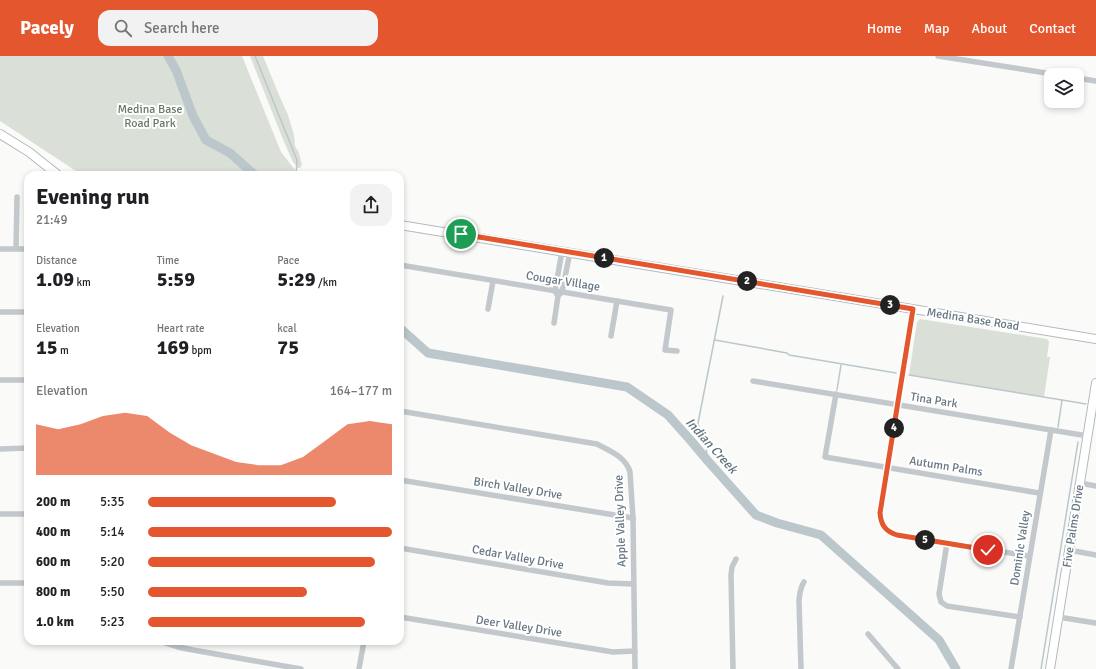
<!DOCTYPE html>
<html lang="en">
<head>
<meta charset="utf-8">
<style>
	:root { --surface:#fff; --page:#f2f2f2; --text:#202124; --muted:#757577; --accent:#e4572e }
	body { margin:0; font-family:Signika,sans-serif; background:var(--page); color:var(--text); height:100vh; display:flex; flex-direction:column; font-size:15px; white-space:nowrap }
	* { box-sizing:border-box; margin:0 }
	p { font-size:13px; color:var(--muted) }
	.icon { flex:none; width:22px; height:22px; fill:none; stroke:currentColor; stroke-width:2; stroke-linecap:round; stroke-linejoin:round }
	.map { position:relative; flex:1; overflow:hidden }
	.side { position:absolute; left:24px; top:115px; width:380px; height:474px; display:flex; flex-direction:column; background:var(--surface); border-radius:12px; box-shadow:0 2px 6px #0003 }
	.side>* { flex:none }
	.controls { position:absolute; left:1044px; top:12px; display:grid; gap:8px }
	.controls a { display:grid; place-items:center; width:40px; height:40px; border-radius:8px; background:var(--surface); box-shadow:0 2px 6px #0003; font-size:20px }
	.pin { position:absolute; display:grid; place-items:center; width:34px; height:34px; color:#fff; margin:-17px; border:2px solid #fff; border-radius:50%; box-shadow:0 1px 4px #0007 }
	.km { position:absolute; width:20px; height:20px; margin:-10px; border-radius:50%; background:#222; color:#fff; font-size:11px; line-height:20px; text-align:center }
	.round { display:grid; place-items:center; flex:none; width:42px; height:42px; border-radius:12px; background:var(--page) }
	.headline { display:flex; align-items:center; justify-content:space-between; height:68px; padding:0 12px }
	h1 { font-size:22px; font-weight:700; line-height:30px }
	.metrics { display:grid; grid-template-columns:repeat(3,1fr); gap:6px; height:68px; padding:4px 12px }
	.metrics div { display:grid; align-content:center }
	.metrics b { font-size:20px; font-weight:700 }
	.metrics small { font-size:11px; font-weight:400 }
	.metrics p { font-size:11px }
	.chart { height:112px; padding:8px 12px }
	.chart p { display:flex; justify-content:space-between }
	.chart svg { width:100%; height:72px; margin-top:4px; fill:var(--accent); opacity:.7 }
	ul { padding:0 12px; list-style:none; font-size:13px }
	li { display:grid; grid-template-columns:64px 48px 1fr; align-items:center; height:30px }
	li i { height:10px; border-radius:5px; background:var(--accent) }
	header { display:flex; align-items:center; gap:24px; box-sizing:border-box; height:56px; padding:0 20px; background:var(--accent); color:#fff }
	header strong { font-size:19px }
	nav { display:flex; gap:22px; margin-inline-start:auto; font-size:14px }
	.search { width:280px; height:36px; background:var(--page); display:flex; align-items:center; gap:10px; box-sizing:border-box; padding:0 14px; border-radius:12px; color:var(--muted); font-size:15px }
	.map>svg:first-child { display:block }
</style>
</head>
<body>
<header>
<strong>Pacely</strong>
<div class="search"><svg class="icon" aria-label="search" viewBox="0 0 24 24"><circle cx="10" cy="10" r="6"/><path d="M15 15l6 6"/></svg>Search here</div>
<nav><a>Home</a><a>Map</a><a>About</a><a>Contact</a></nav>
</header>
<div class="map">
<svg width="1096" height="613" viewBox="0 0 1096 613">
	<rect width="100%" height="100%" fill="#fafaf8"/>
	<g fill="#dadfd7">
		<path d="M0,0h242l39,96 18,23h-217l-82,-54z"/>
		<path d="M250,0h13l16,39 9,20 6,20 1,11 4,7 3,12 -2,3h-2l-5,-6 -9,-20z"/>
		<path d="M920,263l127,20 2,3 -2,15h3l-6,40 -135,-22 8,-53z"/>
	</g>
	<g fill="none" stroke-linecap="round" stroke-linejoin="round">
		<g stroke="#bbc7cb" stroke-width="1.5">
			<path d="M255,0l42,104 -1,15"/>
			<path d="M715,284l72,13 2,2 107,18"/>
			<path d="M909,319l153,25"/>
			<path d="M837,334l4,-25"/>
			<path d="M1058,371l4,-27 24,4"/>
			<path d="M707,404l-1,-21 -7,-11 -1,-5 25,-127"/>
			<path d="M1041,613l37,-227"/>
		</g>
		<g stroke="#bbc7cb" stroke-width="9">
			<path d="M168,0l8,14 17,46 13,24 24,13 25,22"/>
			<path d="M400,272l28,25 199,34 41,28 24,27 15,18 49,55 21,8 44,12 118,105 17,29"/>
		</g>
		<g stroke="#b3babf" stroke-width="10">
			<g id="secondary">
				<path d="M0,78l29,18 29,23"/>
				<path d="M400,169l696,114"/>
				<path d="M1050,613l46,-286"/>
			</g>
		</g>
		<g stroke="#c3c8cc" stroke-width="5.5">
			<path d="M938,0l121,19"/>
			<path d="M1077,22l19,3"/>
			<path d="M0,193h28"/>
			<path d="M16,193l1,-52"/>
			<path d="M400,209l271,45 -6,40 12,1"/>
			<path d="M560,238l2,-2 8,-40"/>
			<path d="M488,253l5,-28"/>
			<path d="M913,253l-33,204c1,12 5,18 17,22l132,21"/>
			<path d="M0,256h28"/>
			<path d="M554,267l4,-27 -3,-5 7,-40"/>
			<path d="M611,280l6,-35"/>
			<path d="M0,324h28"/>
			<path d="M753,325l335,55"/>
			<path d="M836,338l-11,63 214,36"/>
			<path d="M400,355l197,33c13,7 29,13 33,28l3,46 2,151"/>
			<path d="M0,393l28,-1"/>
			<path d="M400,424l233,38"/>
			<path d="M1080,427l16,3"/>
			<path d="M0,458h28"/>
			<path d="M947,487l-8,51 2,8 6,4 73,11"/>
			<path d="M400,492l208,35 25,1"/>
			<path d="M1069,494l27,5"/>
			<path d="M0,527h28"/>
			<path d="M400,561l213,35 22,-1"/>
			<path d="M1058,561l38,6"/>
			<path d="M868,578l30,35"/>
			<path d="M159,585l19,6 15,3 108,19"/>
			<path d="M359,613l5,-28"/>
			<path d="M733,613l-2,-94 1,-8 4,-8"/>
			<path d="M801,613l-2,-69c1,-7 1,-12 5,-18"/>
			<path d="M1011,613l40,-239"/>
		</g>
		<use href="#secondary" stroke="#fff" stroke-width="8"/>
	</g>
	<g fill="none" stroke-linecap="round" stroke-linejoin="round">
		<g stroke="#fff" stroke-width="8">
			<path id="route" d="M461,178l452,75 -33,204c1,12 5,18 17,22l91,15"/>
		</g>
		<use href="#route" stroke="#e4572e" stroke-width="5"/>
	</g>
	<g text-anchor="middle" stroke-width="4" stroke-linejoin="round" paint-order="stroke">
		<g font-size="12" fill="#687a64" stroke="#fff">
			<text x="150" y="57">Medina Base<tspan x="150" dy="14">Road Park</tspan></text>
		</g>
		<g font-size="12" fill="#657683" stroke="#fff">
			<text transform="translate(563 225) rotate(9)" y="4">Cougar Village</text>
			<text transform="translate(973 263) rotate(9)" y="4">Medina Base Road</text>
			<text transform="translate(934 344) rotate(9)" y="4">Tina Park</text>
			<text transform="translate(946 410) rotate(9)" y="4">Autumn Palms</text>
			<text transform="translate(518 432) rotate(9)" y="4">Birch Valley Drive</text>
			<text transform="translate(620 465) rotate(-92)" y="4">Apple Valley Drive</text>
			<text transform="translate(1073 470) rotate(-81)" y="4">Five Palms Drive</text>
			<text transform="translate(1020 492) rotate(-81)" y="4">Dominic Valley</text>
			<text transform="translate(518 501) rotate(10)" y="4">Cedar Valley Drive</text>
			<text transform="translate(519 570) rotate(9)" y="4">Deer Valley Drive</text>
		</g>
		<g font-size="13" font-style="italic" fill="#60757c" stroke="#fff">
			<text transform="translate(712 389) rotate(48)" y="5">Indian Creek</text>
		</g>
	</g>
</svg>
<div class="controls">
<a><svg class="icon" aria-label="layers" viewBox="0 0 24 24"><path d="M12 4l9 5-9 5-9-5zM3 14l9 5 9-5"/></svg></a>
</div>
<div class="pin" style="left:461px;top:178px;background:#1e9e55"><svg class="icon" aria-label="arrive" viewBox="0 0 24 24"><path d="M6 21V4h12l-3 4 3 4H6"/></svg></div>
<div class="pin" style="left:988px;top:494px;background:#d93025"><svg class="icon" aria-label="check" viewBox="0 0 24 24"><path d="M5 12l5 5 9-10"/></svg></div>
<b class="km" style="left:604px;top:202px">1</b>
<b class="km" style="left:747px;top:225px">2</b>
<b class="km" style="left:890px;top:249px">3</b>
<b class="km" style="left:894px;top:372px">4</b>
<b class="km" style="left:925px;top:484px">5</b>
<section class="side">
<div class="headline"><div><h1>Evening run</h1><p>21:49</p></div><a class="round"><svg class="icon" aria-label="share" viewBox="0 0 24 24"><path d="M12 15V3M7 8l5-5 5 5M5 13v7h14v-7"/></svg></a></div>
<div class="metrics">
<div><p>Distance</p><b>1.09<small> km</small></b></div>
<div><p>Time</p><b>5:59</b></div>
<div><p>Pace</p><b>5:29<small> /km</small></b></div>
</div>
<div class="metrics">
<div><p>Elevation</p><b>15<small> m</small></b></div>
<div><p>Heart rate</p><b>169<small> bpm</small></b></div>
<div><p>kcal</p><b>75</b></div>
</div>
<div class="chart"><p><span>Elevation</span>164–177 m</p>
<svg viewBox="0 0 160 44" preserveAspectRatio="none"><path d="M0 44V13L10 16L20 13L30 8L40 6L50 8L60 18L70 26L80 31L90 36L100 38L110 38L120 33L130 23L140 13L150 11L160 13V44z"/></svg>
</div>
<ul>
<li><b>200 m</b>5:35<i style="width:77%"></i></li>
<li><b>400 m</b>5:14<i style="width:100%"></i></li>
<li><b>600 m</b>5:20<i style="width:93%"></i></li>
<li><b>800 m</b>5:50<i style="width:65%"></i></li>
<li><b>1.0 km</b>5:23<i style="width:89%"></i></li>
</ul>
</section>
</div>
</body>
</html>
